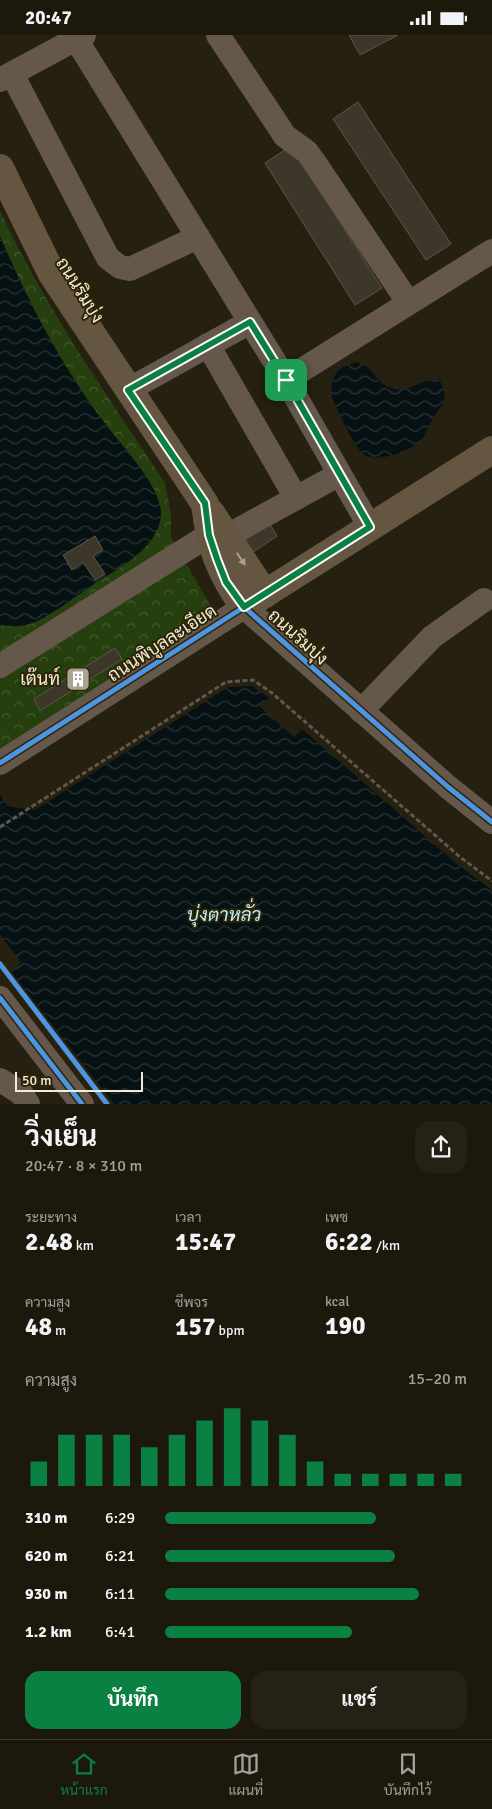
<!DOCTYPE html>
<html lang="th">
<head>
<meta charset="utf-8">
<style>
	:root { --surface:#1c180b; --page:#252114; --text:#f1f3f6; --muted:#a0a09d; --line:#3a372c; --accent:#0b8043 }
	body { margin:0; font-family:Signika,Sarabun,sans-serif; background:var(--page); color:var(--text); height:100vh; display:flex; flex-direction:column; font-size:19px; white-space:nowrap }
	* { box-sizing:border-box; margin:0 }
	p { font-size:16px; color:var(--muted) }
	.icon { flex:none; width:28px; height:28px; fill:none; stroke:currentColor; stroke-width:2; stroke-linecap:round; stroke-linejoin:round }
	.map { position:relative; height:1069px; overflow:hidden }
	.sheet { display:flex; flex-direction:column; background:var(--surface); flex:1 }
	.sheet>* { flex:none }
	.scale { position:absolute; left:15px; bottom:12px; width:128px; box-sizing:border-box; padding-left:5px; border:2px solid #f1ebda; border-top:0; font-size:14px; line-height:18px; white-space:nowrap; color:#f1ebda; -webkit-text-stroke:4px #2e2506; paint-order:stroke }
	.pin { position:absolute; display:grid; place-items:center; width:42px; height:42px; color:#fff; margin:-21px; border-radius:10px; box-shadow:0 2px 8px #0006 }
	.round { display:grid; place-items:center; flex:none; width:52px; height:52px; border-radius:15px; background:var(--page) }
	.head { display:flex; align-items:center; justify-content:space-between; height:85px; padding:0 25px }
	h1 { font-size:28px; font-weight:700; line-height:38px }
	.metrics { display:grid; grid-template-columns:repeat(3,1fr); gap:8px; height:85px; padding:5px 25px }
	.metrics div { display:grid; align-content:center }
	.metrics b { font-size:25px; font-weight:700 }
	.metrics small { font-size:14px; font-weight:400 }
	.metrics p { font-size:14px }
	.chart { height:140px; padding:10px 25px }
	.chart p { display:flex; justify-content:space-between }
	.chart svg { width:100%; height:90px; margin-top:5px; stroke:var(--accent); stroke-width:6 }
	.primary-button { display:flex; gap:10px; margin-top:auto; padding:10px 25px }
	.primary-button a { flex:1; height:58px; border-radius:15px; background:var(--accent); color:#fff; font-size:20px; font-weight:700; line-height:58px; text-align:center }
	.primary-button a+a { background:var(--page); color:var(--text) }
	ul { padding:0 25px; list-style:none; font-size:16px }
	li { display:grid; grid-template-columns:80px 60px 1fr; align-items:center; height:38px }
	li i { height:12px; border-radius:6px; background:var(--accent) }
	.status { display:flex; justify-content:space-between; align-items:center; height:35px; padding:0 25px; background:var(--surface); direction:ltr }
	.status svg { height:14px; fill:currentColor }
	.tab-bar { display:flex; justify-content:space-around; align-items:center; height:70px; border-top:1px solid var(--line); background:var(--surface); font-size:14px; color:var(--muted) }
	.tab-bar a { display:grid; justify-items:center; gap:2px }
	.tab-bar .selected { color:var(--accent) }
	.map>svg:first-child { display:block }
</style>
</head>
<body>
<div class="status"><b>20:47</b><svg viewBox="0 0 49 12"><path d="M0 12V9h3v3zM5 12V6h3v6zM10 12V3h3v9zM15 12V0h3v12zM26 1h20v11H26zM47 4h2v5h-2z"/></svg></div>
<div class="map">
<svg width="492" height="1069" viewBox="0 0 492 1069">
	<defs>
		<pattern id="park-crowns" width="20" height="18" patternUnits="userSpaceOnUse" patternTransform="scale(1.25)"><rect width="20" height="18" fill="#253f0e"/><path d="M2 6a3 3 0 1 1 6 0M12 15a3 3 0 1 1 6 0" fill="none" stroke="#455b30"/></pattern>
		<pattern id="water-waves" width="16" height="10" patternUnits="userSpaceOnUse" patternTransform="scale(1.25)"><rect width="16" height="10" fill="#061114"/><path d="M0 5q4-4 8 0t8 0" fill="none" stroke="#2b3436"/></pattern>
	</defs>
	<rect width="100%" height="100%" fill="#25200f"/>
	<path fill="url(#park-crowns)" d="M0,175c44,97 107,184 165,273l6,31v23l43,75 -214,140z"/>
	<g fill="url(#water-waves)">
		<path d="M0,201c30,70 67,141 115,200 15,19 48,55 46,80 -3,32 -43,53 -67,68 -17,11 -49,37 -68,41 -9,2 -17,1 -26,0z"/>
		<path d="M356,327c18,4 20,23 38,27 17,4 29,-13 46,-8 11,22 0,24 -9,41 -4,6 -6,16 -12,20 -10,9 -41,21 -54,13 -13,-9 -25,-42 -33,-57 -3,-20 4,-30 24,-36z"/>
		<path d="M252,651l17,12 -10,8 35,31 8,-8 155,135 35,26v214h-378l-102,-131 9,-11 -21,-27v-141l7,12 28,4 193,-123z"/>
	</g>
	<g fill="#3d372a" stroke="#5d564a">
		<path d="M349,0h49l-38,20z"/>
		<path d="M358,67l93,142 -25,16 -93,-141z"/>
		<path d="M291,111l91,142 -27,17 -90,-142z"/>
		<path d="M270,489l7,12 -24,16 -8,-12z"/>
		<path d="M95,501l8,14 -10,6 12,18 -10,6 -12,-18 -11,8 -9,-15z"/>
		<path d="M115,613l7,11 -82,52 -6,-12z"/>
	</g>
	<g fill="none" stroke-linecap="round" stroke-linejoin="round">
		<g stroke="#61574a" stroke-width="3" stroke-dasharray="5 2.5" stroke-linecap="butt">
			<path d="M0,792l226,-145 27,-2 19,13 188,164 32,24"/>
			<path d="M0,929l14,19"/>
			<path d="M102,1062l5,7"/>
		</g>
		<g stroke="#65574a" stroke-width="24">
			<path d="M84,0l-8,4 210,341 206,-129"/>
			<path d="M218,0l67,101 22,16 8,11 93,139"/>
			<path d="M12,39l96,184 12,9 10,2 68,-32"/>
			<path d="M0,45l76,-41 -2,-4"/>
			<path d="M208,310l88,153"/>
			<path d="M286,345l84,147"/>
			<path d="M128,355l122,-68"/>
			<path d="M227,501l111,-61"/>
			<path d="M0,631l209,-131"/>
			<path d="M361,676l71,-74 52,-37"/>
			<path d="M0,728l244,-156 204,180 44,35"/>
			<path d="M0,963l82,106"/>
			<path d="M0,1045l21,13 7,11"/>
		</g>
		<g stroke="#655642" stroke-width="28">
			<path d="M0,133l52,106 153,230c5,43 14,67 39,103l248,-157"/>
			<path d="M211,478l54,81"/>
		</g>
		<g stroke="#2e2506" stroke-width="8">
			<g id="cycleway">
				<path d="M286,345l84,147"/>
				<path d="M128,355l122,-68"/>
				<path d="M0,728l244,-156 204,180 44,35"/>
				<path d="M0,929l107,140"/>
				<path d="M0,963l82,106"/>
			</g>
		</g>
		<use href="#cycleway" stroke="#4d94e3" stroke-width="5"/>
	</g>
	<defs><path id="oneway-solid" d="M-6-.8H1V-3.2L6.5 0L1 3.2V.8H-6Z" transform="scale(1.25)"/></defs>
	<use fill="#aba08e" href="#oneway-solid" transform="translate(241 524) rotate(56)"/>
	<g fill="none" stroke-linecap="round" stroke-linejoin="round">
		<g stroke="#fff" stroke-width="10">
			<path id="route" d="M250,287l36,58 84,147 -126,80 -18,-25 -9,-23 -8,-24 -4,-32 -77,-113z"/>
		</g>
		<use href="#route" stroke="#0b8043" stroke-width="6"/>
	</g>
	<defs>
		<g id="building-square" transform="scale(1.25)"><rect x="-9" y="-9" width="18" height="18" rx="4" fill="#aaa493" stroke="#2e2506"/><path d="M-4-6H4V6H1V3H-1V6H-4ZM-2.5-4.3h1.7v1.8h-1.7ZM.8-4.3h1.7v1.8H.8ZM-2.5-1h1.7V.8h-1.7ZM.8-1h1.7V.8H.8Z" fill="#fff"/></g>
	</defs>
	<g fill-rule="evenodd">
		<use href="#building-square" x="78" y="644"/>
	</g>
	<g text-anchor="middle" stroke-width="4" stroke-linejoin="round" paint-order="stroke">
		<g font-size="18" fill="#f1ebda" stroke="#2e2506">
			<text transform="translate(80 255) rotate(58)" y="6">ถนนริมบุ่ง</text>
			<text transform="translate(298 602) rotate(42)" y="6">ถนนริมบุ่ง</text>
			<text transform="translate(162 608) rotate(-33)" y="6">ถนนพิบูลละเอียด</text>
		</g>
		<g font-size="18" fill="#f1ebda" stroke="#2e2506" text-anchor="end">
			<text x="60" y="650">เต๊นท์</text>
		</g>
		<g font-size="19" font-style="italic" fill="#baedff" stroke="#2e2506">
			<text x="224" y="886">บุ่งตาหลั่ว</text>
		</g>
	</g>
</svg>
<div class="scale">50 m</div>
<div class="pin" style="left:286px;top:345px;background:#1e9e55"><svg class="icon" aria-label="arrive" viewBox="0 0 24 24"><path d="M6 21V4h12l-3 4 3 4H6"/></svg></div>
</div>
<section class="sheet">
<div class="head"><div><h1>วิ่งเย็น</h1><p>20:47 · 8 × 310 m</p></div><a class="round"><svg class="icon" aria-label="share" viewBox="0 0 24 24"><path d="M12 15V3M7 8l5-5 5 5M5 13v7h14v-7"/></svg></a></div>
<div class="metrics">
<div><p>ระยะทาง</p><b>2.48<small> km</small></b></div>
<div><p>เวลา</p><b>15:47</b></div>
<div><p>เพซ</p><b>6:22<small> /km</small></b></div>
</div>
<div class="metrics">
<div><p>ความสูง</p><b>48<small> m</small></b></div>
<div><p>ชีพจร</p><b>157<small> bpm</small></b></div>
<div><p>kcal</p><b>190</b></div>
</div>
<div class="chart"><p><span>ความสูง</span>15–20 m</p>
<svg viewBox="0 0 160 44" preserveAspectRatio="none"><path d="M5 44V32M15 44V19M25 44V19M35 44V19M45 44V25M55 44V19M65 44V12M75 44V6M85 44V12M95 44V19M105 44V32M115 44V38M125 44V38M135 44V38M145 44V38M155 44V38"/></svg>
</div>
<ul>
<li><b>310 m</b>6:29<i style="width:70%"></i></li>
<li><b>620 m</b>6:21<i style="width:76%"></i></li>
<li><b>930 m</b>6:11<i style="width:84%"></i></li>
<li><b>1.2 km</b>6:41<i style="width:62%"></i></li>
</ul>
<div class="primary-button"><a>บันทึก</a><a>แชร์</a></div>
</section>
<nav class="tab-bar">
<a class="selected"><svg class="icon" aria-label="home" viewBox="0 0 24 24"><path d="M3 11l9-7 9 7M6 9v11h12V9"/></svg>หน้าแรก</a>
<a><svg class="icon" aria-label="map" viewBox="0 0 24 24"><path d="M3 6l6-2 6 2 6-2v14l-6 2-6-2-6 2zM9 4v14M15 6v14"/></svg>แผนที่</a>
<a><svg class="icon" aria-label="saved" viewBox="0 0 24 24"><path d="M7 4h10v16l-5-4-5 4z"/></svg>บันทึกไว้</a>
</nav>
</body>
</html>
